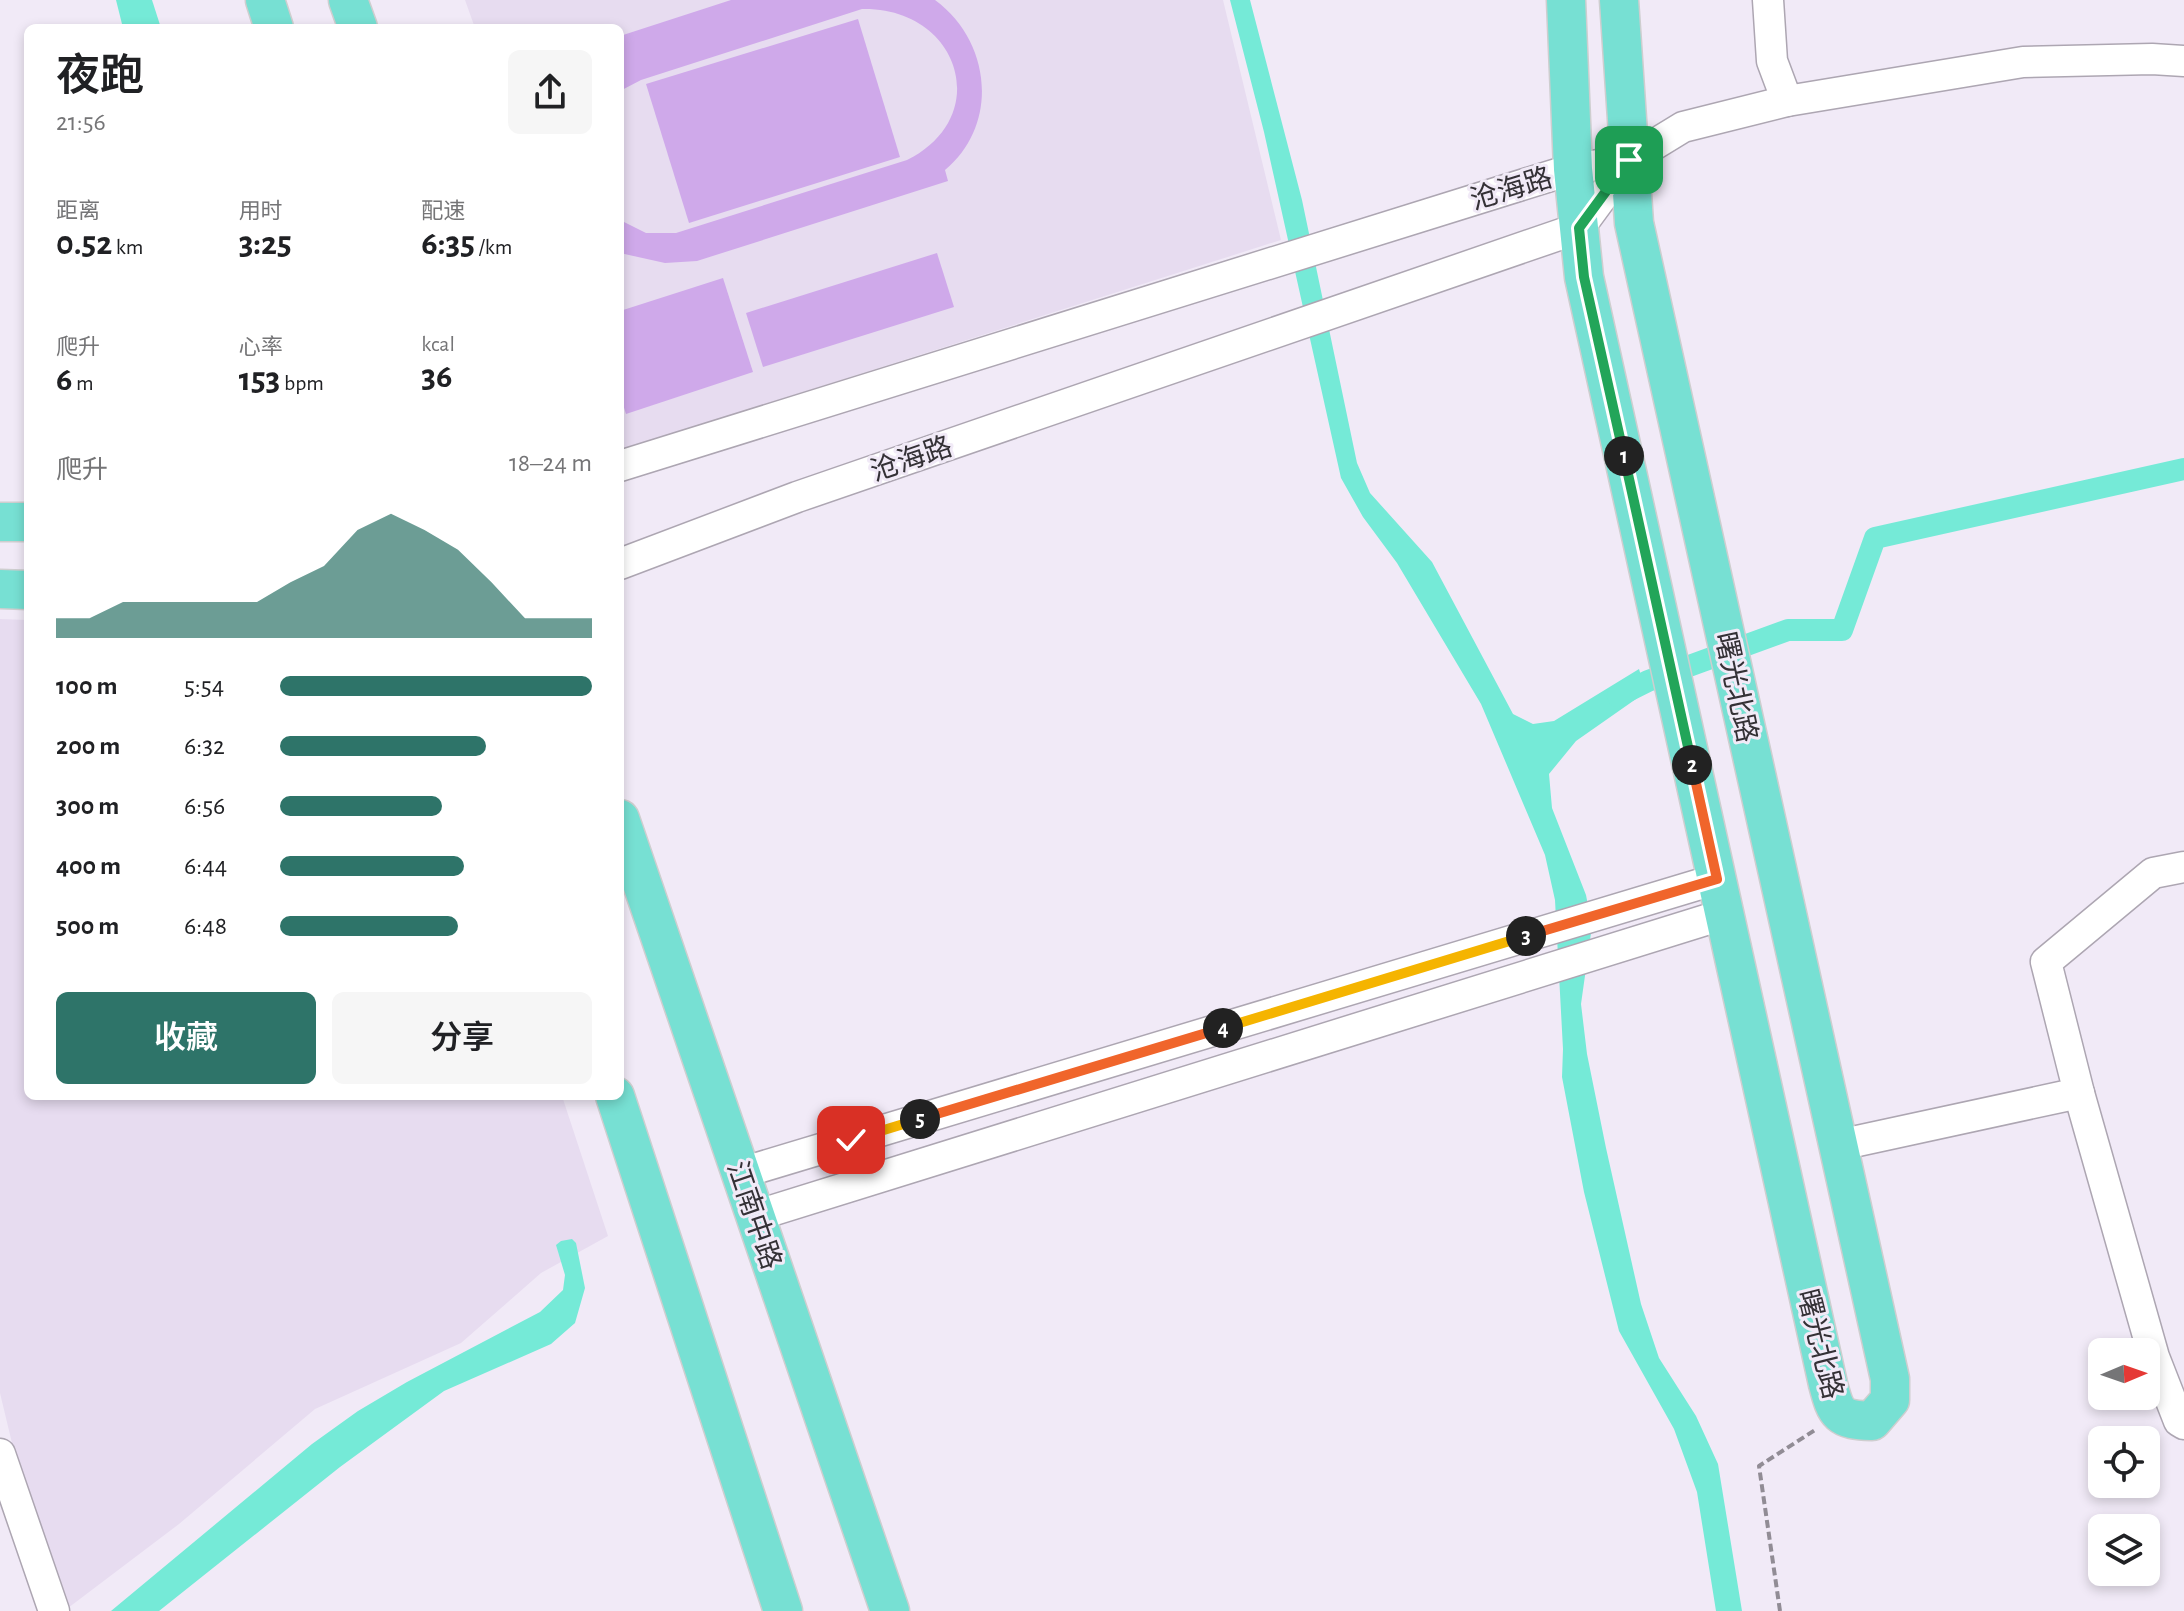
<!DOCTYPE html>
<html lang="zh">
<head>
<meta charset="utf-8">
<style>
	:root { --surface:#fff; --page:#f6f6f6; --text:#202124; --muted:#757577; --accent:#2e7469 }
	body { margin:0; font-family:"Alegreya Sans","Noto Sans SC",sans-serif; background:var(--page); color:var(--text); height:100vh; display:flex; flex-direction:column; font-size:30px; white-space:nowrap }
	* { box-sizing:border-box; margin:0 }
	p { font-size:26px; color:var(--muted) }
	.icon { flex:none; width:44px; height:44px; fill:none; stroke:currentColor; stroke-width:2; stroke-linecap:round; stroke-linejoin:round }
	.map { position:relative; flex:1; overflow:hidden }
	.details { position:absolute; left:24px; top:24px; width:600px; height:1076px; display:flex; flex-direction:column; background:var(--surface); border-radius:12px; box-shadow:0 4px 12px #0003 }
	.details>* { flex:none }
	.needle { width:52px; rotate:88deg }
	.buttons { position:absolute; left:2088px; top:1338px; display:grid; gap:16px }
	.buttons a { display:grid; place-items:center; width:72px; height:72px; border-radius:12px; background:var(--surface); box-shadow:0 4px 12px #0003; font-size:40px }
	.pin { position:absolute; display:grid; place-items:center; width:68px; height:68px; color:#fff; margin:-34px; border-radius:16px; box-shadow:0 4px 12px #0006 }
	.km { position:absolute; width:40px; height:40px; margin:-20px; border-radius:50%; background:#222; color:#fff; font-size:22px; line-height:40px; text-align:center }
	.round { display:grid; place-items:center; flex:none; width:84px; height:84px; border-radius:12px; background:var(--page) }
	.summary { display:flex; align-items:center; justify-content:space-between; height:136px; padding:0 32px }
	h1 { font-size:44px; font-weight:600; line-height:60px }
	.metrics { display:grid; grid-template-columns:repeat(3,1fr); gap:12px; height:136px; padding:8px 32px }
	.metrics div { display:grid; align-content:center }
	.metrics b { font-size:34px; font-weight:600 }
	.metrics small { font-size:22px; font-weight:400 }
	.metrics p { font-size:22px }
	.chart { height:224px; padding:16px 32px }
	.chart p { display:flex; justify-content:space-between }
	.chart svg { width:100%; height:144px; margin-top:8px; fill:var(--accent); opacity:.7 }
	.cta { display:flex; gap:16px; margin-top:auto; padding:16px 32px }
	.cta a { flex:1; height:92px; border-radius:12px; background:var(--accent); color:#fff; font-size:32px; font-weight:600; line-height:92px; text-align:center }
	.cta a+a { background:var(--page); color:var(--text) }
	ul { padding:0 32px; list-style:none; font-size:26px }
	li { display:grid; grid-template-columns:128px 96px 1fr; align-items:center; height:60px }
	li i { height:20px; border-radius:10px; background:var(--accent) }
	.map>svg:first-child { display:block }
</style>
</head>
<body>
<div class="map">
<svg width="2184" height="1611" viewBox="0 0 2184 1611">
	<rect width="100%" height="100%" fill="#f1eaf7"/>
	<g fill="#e7dcf0">
		<path d="M465,0h758l58,240 -657,209 -4,-12v-409h-145z"/>
		<path d="M0,619l28,1v476h534l46,140 -67,37 -80,70 -146,66 -136,115 -111,84 -38,-90 -30,-125z"/>
	</g>
	<g fill="#cfa9ea">
		<path d="M731,0h204c56,41 65,124 10,170l3,11 -251,80 -32,2 -45,-10v-33l26,13h30l231,-73c88,-44 52,-153 -45,-151l-221,71 -21,11v-55z"/>
		<path d="M858,19l42,138 -211,66 -43,-139z"/>
		<path d="M937,253l17,54 -191,60 -17,-54z"/>
		<path d="M723,278l30,94 -127,42 -6,-19v-84z"/>
	</g>
	<g fill="#75ead7">
		<path d="M116,0h36l9,28h-38z"/>
		<path d="M1230,0h20l52,200 55,263 13,30 62,69 81,152 20,10 21,-3 85,-52 7,23 -70,49 -27,33 3,34 34,87 6,31 -11,78 6,50 19,94 35,156 18,54 37,58 22,48 24,147h-26l-19,-119 -23,-63 -55,-98 -35,-139 -22,-115 1,-28 -8,-149 -10,-45 -64,-151 -84,-141 -34,-46 -22,-39 -77,-346z"/>
		<path d="M572,1239l4,4 9,45 -10,35 -24,21 -107,47 -104,76 -181,144h-48l201,-167 46,-33 49,-29 133,-70 23,-22 2,-15 -9,-30 5,-4z"/>
	</g>
	<g fill="none" stroke-linecap="round" stroke-linejoin="round">
		<path stroke="#75ead7" stroke-width="22" d="M1618,696l30,-15 140,-51h54l33,-92 309,-69"/>
		<g stroke="#ada6b2" stroke-width="33">
			<g id="minor">
				<path d="M1768,0l4,61 15,40"/>
				<path d="M620,466l953,-297 56,-9 54,-33 104,-26 236,-39 129,-3 32,2"/>
				<path d="M620,564l177,-67 782,-269 50,-68"/>
				<path d="M2079,1093l75,264 25,64 5,3"/>
				<path d="M1839,1145l240,-52 -33,-131 107,-89 31,-6"/>
				<path d="M741,1173l976,-294"/>
				<path d="M755,1216l970,-302"/>
				<path d="M0,1454l54,157"/>
			</g>
		</g>
		<g stroke="#cececf" stroke-width="41">
			<g id="major">
				<path d="M265,0l9,28"/>
				<path d="M348,0l10,28"/>
				<path d="M1566,0l7,169 11,108 244,1107c8,31 11,36 44,37l18,-21v-21l-256,-1156 -15,-223"/>
				<path d="M0,522h28"/>
				<path d="M0,589l28,1"/>
				<path d="M620,819l270,792"/>
				<path d="M615,1096l168,515"/>
			</g>
		</g>
		<path stroke="#918c95" stroke-width="4" stroke-dasharray="8 4" stroke-linecap="butt" d="M1780,1611l-21,-145 56,-36"/>
		<use href="#minor" stroke="#fff" stroke-width="30"/>
		<use href="#major" stroke="#77e0d3" stroke-width="38"/>
	</g>
	<g fill="none" stroke-linecap="round" stroke-linejoin="round">
		<g stroke="#fff" stroke-width="16">
			<path id="split-1" d="M1624,456l-40,-179 -5,-49 50,-68"/>
		</g>
		<g stroke="#fff" stroke-width="16">
			<path id="split-2" d="M1624,456l68,309"/>
		</g>
		<g stroke="#fff" stroke-width="16">
			<path id="split-3" d="M1526,936l191,-57 -25,-114"/>
		</g>
		<g stroke="#fff" stroke-width="16">
			<path id="split-4" d="M1223,1028l303,-92"/>
		</g>
		<g stroke="#fff" stroke-width="16">
			<path id="split-5" d="M920,1119l303,-91"/>
		</g>
		<g stroke="#fff" stroke-width="16">
			<path id="split-6" d="M851,1140l69,-21"/>
		</g>
		<use href="#split-1" stroke="#22a559" stroke-width="10"/>
		<use href="#split-2" stroke="#22a559" stroke-width="10"/>
		<use href="#split-3" stroke="#f0652b" stroke-width="10"/>
		<use href="#split-4" stroke="#f5b400" stroke-width="10"/>
		<use href="#split-5" stroke="#f0652b" stroke-width="10"/>
		<use href="#split-6" stroke="#f5b400" stroke-width="10"/>
	</g>
	<g text-anchor="middle" stroke-width="6" stroke-linejoin="round" paint-order="stroke">
		<g font-size="28" fill="#343136" stroke="#f1eaf7">
			<text transform="translate(1511 188) rotate(-17)" y="10">沧海路</text>
			<text transform="translate(911 458) rotate(-19)" y="10">沧海路</text>
			<text transform="translate(1737 687) rotate(78)" y="10">曙光北路</text>
			<text transform="translate(755 1215) rotate(71)" y="10">江南中路</text>
			<text transform="translate(1821 1344) rotate(76)" y="10">曙光北路</text>
		</g>
	</g>
</svg>
<div class="buttons">
<a><svg class="needle" viewBox="-14 -14 28 28"><path d="M0-13l5 13h-10z" fill="#e53935"/><path d="M0 13l5-13h-10z" fill="#757577"/></svg></a>
<a><svg class="icon" aria-label="locate" viewBox="0 0 24 24"><circle cx="12" cy="12" r="6"/><path d="M12 2v4M12 18v4M2 12h4M18 12h4"/></svg></a>
<a><svg class="icon" aria-label="layers" viewBox="0 0 24 24"><path d="M12 4l9 5-9 5-9-5zM3 14l9 5 9-5"/></svg></a>
</div>
<div class="pin" style="left:1629px;top:160px;background:#1e9e55"><svg class="icon" aria-label="arrive" viewBox="0 0 24 24"><path d="M6 21V4h12l-3 4 3 4H6"/></svg></div>
<div class="pin" style="left:851px;top:1140px;background:#d93025"><svg class="icon" aria-label="check" viewBox="0 0 24 24"><path d="M5 12l5 5 9-10"/></svg></div>
<b class="km" style="left:1624px;top:456px">1</b>
<b class="km" style="left:1692px;top:765px">2</b>
<b class="km" style="left:1526px;top:936px">3</b>
<b class="km" style="left:1223px;top:1028px">4</b>
<b class="km" style="left:920px;top:1119px">5</b>
<section class="details">
<div class="summary"><div><h1>夜跑</h1><p>21:56</p></div><a class="round"><svg class="icon" aria-label="share" viewBox="0 0 24 24"><path d="M12 15V3M7 8l5-5 5 5M5 13v7h14v-7"/></svg></a></div>
<div class="metrics">
<div><p>距离</p><b>0.52<small> km</small></b></div>
<div><p>用时</p><b>3:25</b></div>
<div><p>配速</p><b>6:35<small> /km</small></b></div>
</div>
<div class="metrics">
<div><p>爬升</p><b>6<small> m</small></b></div>
<div><p>心率</p><b>153<small> bpm</small></b></div>
<div><p>kcal</p><b>36</b></div>
</div>
<div class="chart"><p><span>爬升</span>18–24 m</p>
<svg viewBox="0 0 160 44" preserveAspectRatio="none"><path d="M0 44V38L10 38L20 33L30 33L40 33L50 33L60 33L70 27L80 22L90 11L100 6L110 11L120 17L130 27L140 38L150 38L160 38V44z"/></svg>
</div>
<ul>
<li><b>100 m</b>5:54<i style="width:100%"></i></li>
<li><b>200 m</b>6:32<i style="width:66%"></i></li>
<li><b>300 m</b>6:56<i style="width:52%"></i></li>
<li><b>400 m</b>6:44<i style="width:59%"></i></li>
<li><b>500 m</b>6:48<i style="width:57%"></i></li>
</ul>
<div class="cta"><a>收藏</a><a>分享</a></div>
</section>
</div>
</body>
</html>
